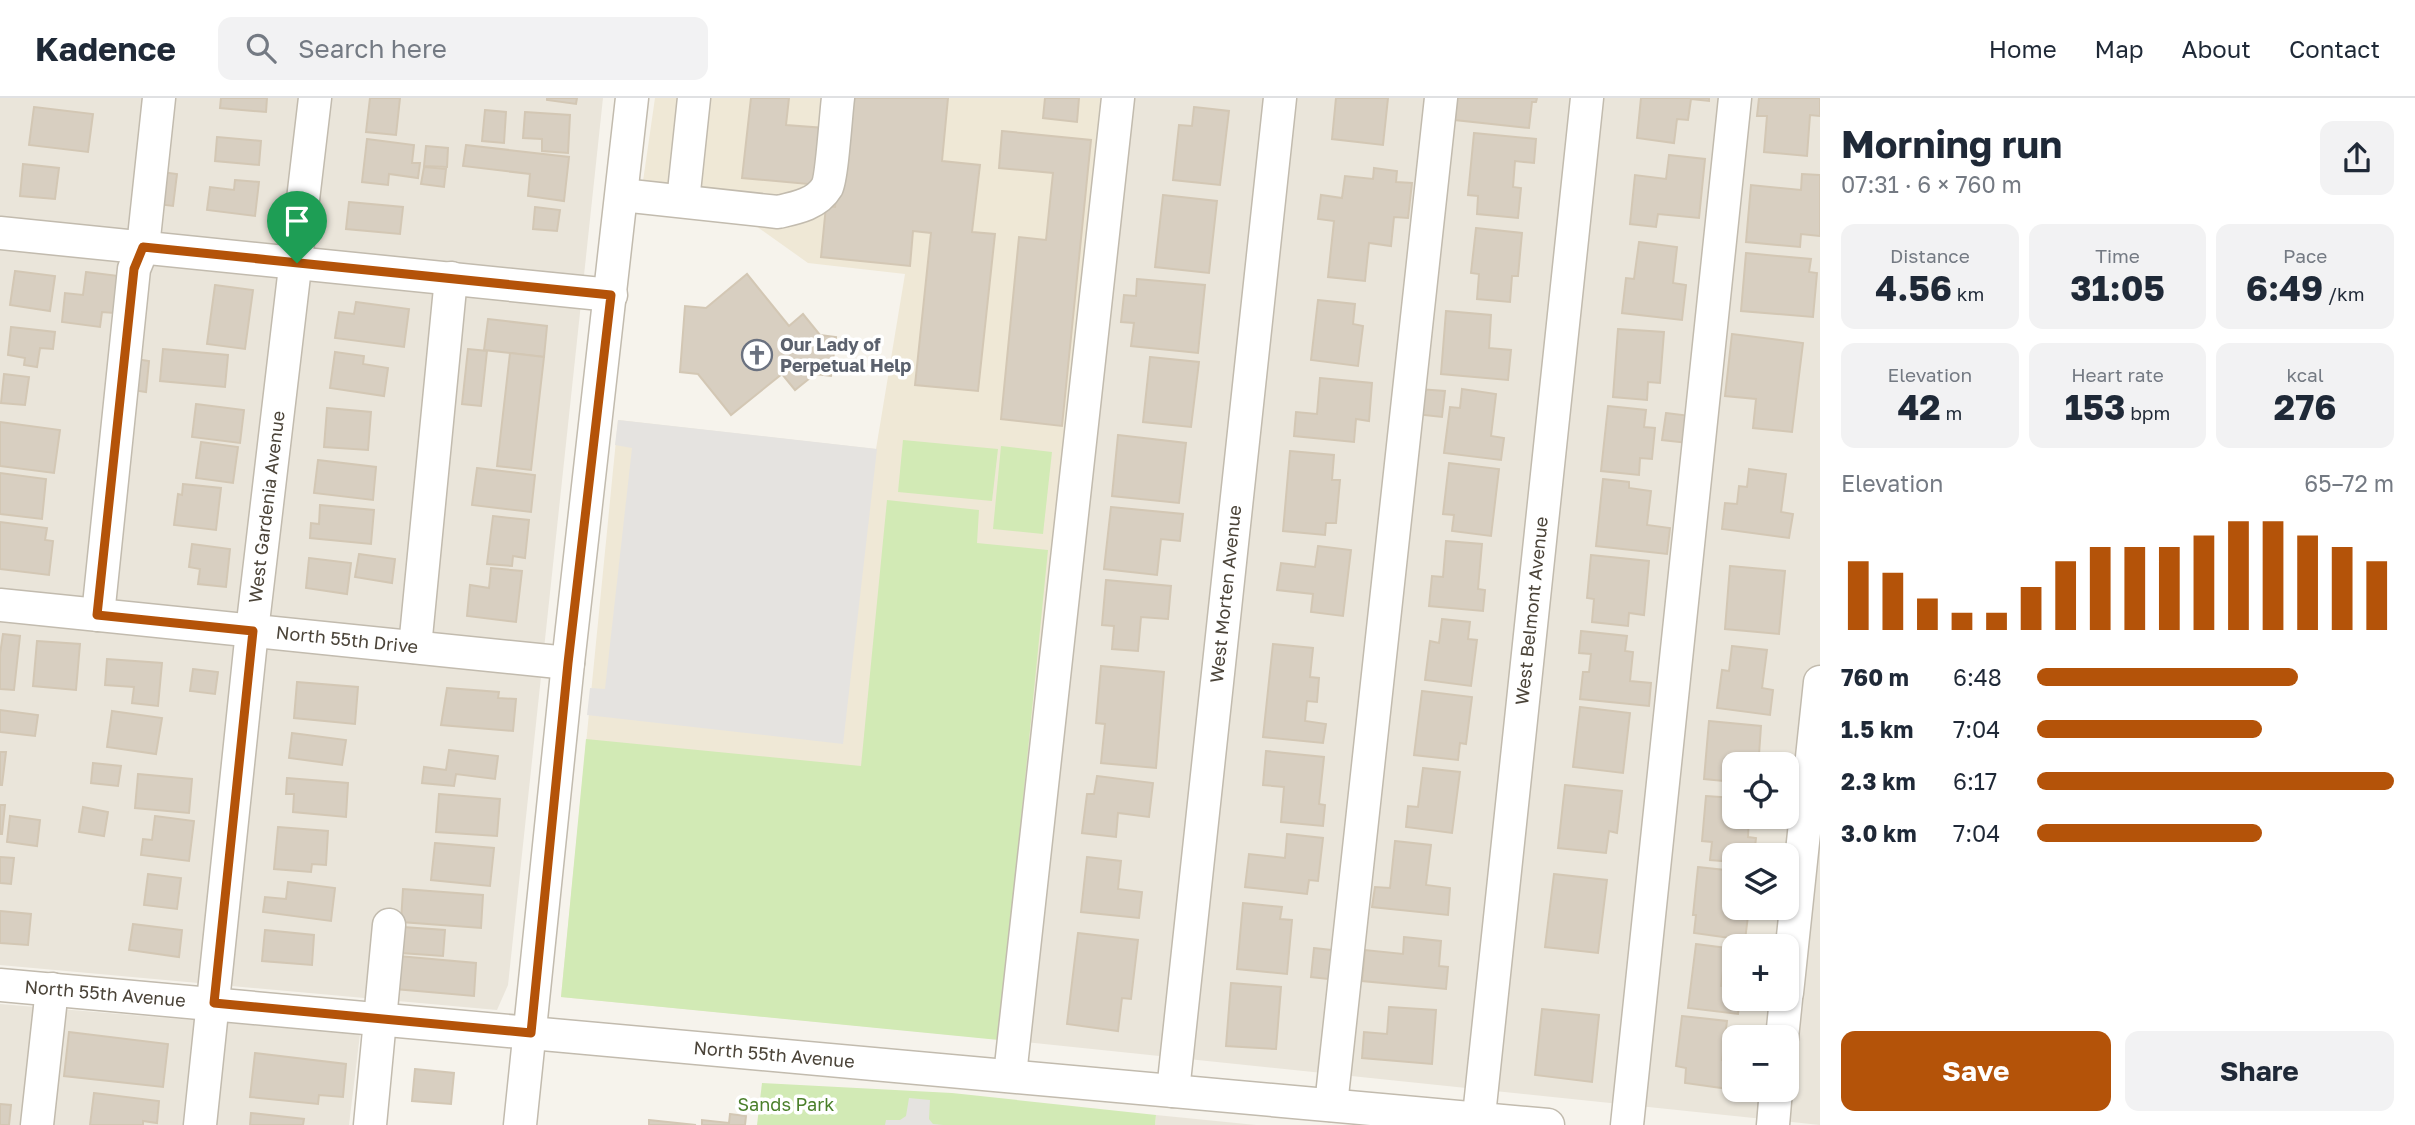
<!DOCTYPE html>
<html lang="en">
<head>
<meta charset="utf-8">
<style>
	:root { --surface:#fff; --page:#f2f2f3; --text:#1f2937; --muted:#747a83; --line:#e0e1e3; --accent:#b45309 }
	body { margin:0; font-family:"Golos Text",sans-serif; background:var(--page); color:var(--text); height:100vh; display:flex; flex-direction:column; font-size:26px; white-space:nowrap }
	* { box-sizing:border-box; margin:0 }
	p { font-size:23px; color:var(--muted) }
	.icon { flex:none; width:38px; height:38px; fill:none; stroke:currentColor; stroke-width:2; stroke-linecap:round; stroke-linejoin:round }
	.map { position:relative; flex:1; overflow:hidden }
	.drawer { display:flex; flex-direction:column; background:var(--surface); width:595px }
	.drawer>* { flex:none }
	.controls { position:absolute; left:1722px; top:654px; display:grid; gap:14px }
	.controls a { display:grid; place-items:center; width:77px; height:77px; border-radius:14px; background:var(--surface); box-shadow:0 2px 5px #0004; font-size:35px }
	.pin { position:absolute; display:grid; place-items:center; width:60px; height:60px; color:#fff; margin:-72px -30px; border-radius:50% 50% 50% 0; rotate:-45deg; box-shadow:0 0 7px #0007 }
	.pin .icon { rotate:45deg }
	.round { display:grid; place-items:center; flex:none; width:74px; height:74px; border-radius:14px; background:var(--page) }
	.head { display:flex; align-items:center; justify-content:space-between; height:119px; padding:0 21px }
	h1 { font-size:38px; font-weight:700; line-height:52px }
	.figures { display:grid; grid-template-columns:repeat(3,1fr); gap:10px; height:119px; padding:7px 21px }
	.figures div { display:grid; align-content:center; border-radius:14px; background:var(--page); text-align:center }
	.figures b { font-size:35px; font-weight:700 }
	.figures small { font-size:19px; font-weight:400 }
	.figures p { font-size:19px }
	.chart { height:196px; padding:14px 21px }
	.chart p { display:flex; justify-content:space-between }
	.chart svg { width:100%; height:126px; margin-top:7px; stroke:var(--accent); stroke-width:6 }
	.cta { display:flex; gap:14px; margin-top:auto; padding:14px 21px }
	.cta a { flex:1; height:80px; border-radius:14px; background:var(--accent); color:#fff; font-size:28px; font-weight:700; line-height:80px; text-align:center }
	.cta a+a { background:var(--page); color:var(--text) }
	ul { padding:0 21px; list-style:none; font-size:23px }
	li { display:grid; grid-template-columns:112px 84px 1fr; align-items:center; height:52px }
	li i { height:18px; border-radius:9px; background:var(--accent) }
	header { display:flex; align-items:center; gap:42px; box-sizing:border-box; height:98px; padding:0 35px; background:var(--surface); border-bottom:2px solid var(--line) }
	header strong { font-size:33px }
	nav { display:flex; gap:38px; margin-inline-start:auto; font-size:24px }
	.search { width:490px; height:63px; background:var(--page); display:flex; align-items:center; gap:18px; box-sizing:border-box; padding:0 24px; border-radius:14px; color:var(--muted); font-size:26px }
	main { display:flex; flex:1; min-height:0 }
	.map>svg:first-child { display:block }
</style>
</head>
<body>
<header>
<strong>Kadence</strong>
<div class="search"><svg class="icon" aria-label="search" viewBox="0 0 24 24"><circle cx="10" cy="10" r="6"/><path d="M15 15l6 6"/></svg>Search here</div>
<nav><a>Home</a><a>Map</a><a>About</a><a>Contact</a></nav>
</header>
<main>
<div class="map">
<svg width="1820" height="1027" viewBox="0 0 1820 1027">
	<rect width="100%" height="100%" fill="#f6f3ec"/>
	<g fill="#eae5da" fill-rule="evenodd">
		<path d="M0,0h603l-95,887 -11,25 -497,-45z"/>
		<path d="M1131,0h689v1027l-795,-83zM1734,667h53v52h-53zM1734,758h53v52h-53zM1734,849h53v52h-53zM1734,940h53v52h-53z"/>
		<path d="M0,906l360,30 -11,91h-349z"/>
		<path d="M1156,1017l100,10h-101z"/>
	</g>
	<path fill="#efe8d6" d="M655,0h476l-106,944 -464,-45 57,-577 258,29 29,-175 -97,-11 -59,-42 -110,-12z"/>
	<g fill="#d2eab5">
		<path d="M903,342l95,9 -6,52 -94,-9z"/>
		<path d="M1001,348l51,6 -9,82 -50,-5z"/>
		<path d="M887,402l92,10 -2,33 71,7 -49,490 -438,-43 25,-258 275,27z"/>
		<path d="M762,985l190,10 204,22 -1,10h-398z"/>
	</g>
	<g fill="#e5e3e0">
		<path d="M618,322l259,29 -34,295 -256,-29 3,-27 15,1 27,-241 -17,-3z"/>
		<path d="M909,1000l21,2 -1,19 4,5 10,1h-58l1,-5h14l6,-4z"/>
	</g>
	<g fill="#d8cfc1" stroke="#d3c7b4" stroke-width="2">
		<path d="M221,0h46l-1,14 -46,-4z"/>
		<path d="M370,0h30l-4,37 -30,-3z"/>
		<path d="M547,0h30l-1,6 -29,-4z"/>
		<path d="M751,0h38l-3,27 39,3 -6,57 -77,-7z"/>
		<path d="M846,0h102l-6,63 38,4 -8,67 23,2 -17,157 -63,-6 16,-152 -18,-2 -3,35 -89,-9 5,-51 9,1z"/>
		<path d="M1045,0h34l-2,24 -34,-4z"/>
		<path d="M1336,0h52l-5,47 -51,-6z"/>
		<path d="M1457,0h80l-1,4h-4l-3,26 -74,-8z"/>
		<path d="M1641,0h68v3l-18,-2 -3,21 -11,-1 -3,24 -37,-5z"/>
		<path d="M1759,0h61v18l-10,-1 -3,41 -43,-4 3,-36h-10z"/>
		<path d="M34,9l59,7 -5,38 -59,-7z"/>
		<path d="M1194,9l35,4 -9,74 -47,-5 6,-55 13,1z"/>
		<path d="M485,12l21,2 -2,31 -22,-2z"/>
		<path d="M525,14l45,3 -2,38 -26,-2v-12l-19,-1z"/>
		<path d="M1002,33l89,9 -29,286 -61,-7 18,-182 27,3 7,-67 -54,-5z"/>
		<path d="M1474,35l62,6 -2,24 -19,-2 -2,26 8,1 -3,30 -41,-4 1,-18 -10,-1z"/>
		<path d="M217,39l44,4 -2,24 -44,-4z"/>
		<path d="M367,41l47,6 -2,18h8l-2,15 -29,-4 -1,11 -26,-3z"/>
		<path d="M466,47l103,12 -5,44 -36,-5 2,-22 -67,-8z"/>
		<path d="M426,48l22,2 -1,19 -23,-1z"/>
		<path d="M1669,57l36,4 -6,59 -41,-4 -2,13 -26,-3 5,-49 31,4z"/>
		<path d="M23,66l36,4 -4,31 -35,-3z"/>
		<path d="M424,69l22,2 -2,18 -23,-3z"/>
		<path d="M1374,70l23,3 -1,11 16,1 -4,35 -14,-1 -3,29 -22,-3 -4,38 -37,-4 6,-56 -16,-2 3,-24 21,3 3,-22 28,3z"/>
		<path d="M154,73l23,3 -4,32 -24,-3z"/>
		<path d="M1802,76l18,1v61l-19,-2 -1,13 -54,-5 5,-57 50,5z"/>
		<path d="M235,82l24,2 -4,34 -48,-6 3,-23 24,3z"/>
		<path d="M1163,97l54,6 -8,72 -54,-6z"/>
		<path d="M349,104l54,5 -3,27 -54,-5z"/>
		<path d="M535,109l25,3 -3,21 -24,-2z"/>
		<path d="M1476,130l46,5 -4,43h-6l-2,26 -33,-3 2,-25 -8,-1z"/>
		<path d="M1639,144l38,5 -4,36 13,2 -4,35 -60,-7 4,-35 8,1z"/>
		<path d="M1746,155l65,6 -2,13 8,1 -4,44 -72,-6z"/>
		<path d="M15,173l40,5 -5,35 -40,-6z"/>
		<path d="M86,174l33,4 -5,37 -12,-1 -2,15 -38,-5 3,-29 18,2z"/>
		<path d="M747,176l42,52 14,-12 17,21 16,2 -5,39 -16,-2 -20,16 -13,-16 -51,41 -33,-41 -18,-2 5,-66 21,2z"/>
		<path d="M1137,181l68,6 -7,68 -67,-7 3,-23 -13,-1 3,-27 12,1z"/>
		<path d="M215,187l38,5 -8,59 -38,-5z"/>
		<path d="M1318,202l37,4 -2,20 10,2 -5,40 -47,-6z"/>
		<path d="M356,204l53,7 -5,38 -69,-9 4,-26 15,2z"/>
		<path d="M1446,213l45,4 -2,33 22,2 -3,30 -67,-6z"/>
		<path d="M488,221l59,7 -3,31 -60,-7z"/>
		<path d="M11,229l44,5 -2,17 -13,-1 -3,19 -13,-2 1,-7 -17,-3z"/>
		<path d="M1618,231l46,3 -4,51 -12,-1 -1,18 -34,-3z"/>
		<path d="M1732,236l71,9 -11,89 -39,-4 3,-29 -31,-3z"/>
		<path d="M163,251l65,6 -3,32 -65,-6z"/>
		<path d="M468,251l19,2 -6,55 -19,-2z"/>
		<path d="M335,254l29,4 -1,8 25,4 -4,28 -54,-8z"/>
		<path d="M510,255l34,4 -13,113 -34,-4z"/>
		<path d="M1150,259l49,5 -8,65 -48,-5z"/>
		<path d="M130,260l19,3 -3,31 -20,-3z"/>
		<path d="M4,276l25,3 -4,28 -24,-2z"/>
		<path d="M1320,280l52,5 -3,38 -13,-2 -2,23 -60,-6 2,-24 21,2z"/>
		<path d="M1418,291l27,2 -3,26 -26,-3z"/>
		<path d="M1462,291l34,5 -5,42 13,2 -3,22 -57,-7 6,-46 10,1z"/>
		<path d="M196,306l48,6 -4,33 -48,-6z"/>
		<path d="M1608,308l38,4 -2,17 11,1 -3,31 -12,-1 -1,17 -38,-4z"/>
		<path d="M327,310l44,4 -3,38 -44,-3z"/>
		<path d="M1666,315l25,3 -3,27 -26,-3z"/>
		<path d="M0,324l60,8 -6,43 -54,-7z"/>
		<path d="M1118,337l68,8 -7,60 -67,-7z"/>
		<path d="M201,344l37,5 -5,36 -37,-5z"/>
		<path d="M1290,353l44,4 -2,25h8l-4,43h-10l-1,12 -42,-4z"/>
		<path d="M318,362l58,7 -3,33 -59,-7z"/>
		<path d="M1449,365l50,6 -8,67 -39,-5 2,-16 -11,-1z"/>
		<path d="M477,370l58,7 -4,37 -59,-7z"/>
		<path d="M1749,371l37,5 -5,38 12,2 -4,24 -67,-9 3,-26 12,1 2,-18 8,1z"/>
		<path d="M0,375l46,6 -4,40 -42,-5z"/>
		<path d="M1603,381l26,3v6l22,3 -4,34 23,3 -3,26 -71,-8z"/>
		<path d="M183,386l38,4 -5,42 -42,-5 4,-31 4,1z"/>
		<path d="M320,407l54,5 -3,34 -61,-6 1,-15 8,1z"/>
		<path d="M1111,409l72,7 -3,27 -19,-2 -4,36 -53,-6z"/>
		<path d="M493,418l36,4 -4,38 -12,-2 -1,10 -25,-2z"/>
		<path d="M0,424l47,6 -2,12 8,1 -4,34 -49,-6z"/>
		<path d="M1446,443l36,3 -4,45 7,1 -2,21 -54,-5 3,-30 11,1z"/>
		<path d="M192,446l38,5 -4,38 -28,-3 2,-15 -11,-2z"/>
		<path d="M1318,448l33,4 -8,66 -32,-4 2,-18 -36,-4 4,-27 34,4z"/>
		<path d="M359,456l36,5 -3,24 -37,-6z"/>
		<path d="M1591,457l58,6 -5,54 -15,-2 -1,13 -36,-4 2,-23 -7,-1z"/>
		<path d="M309,460l42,5 -4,31 -41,-6z"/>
		<path d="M1730,468l55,5 -6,63 -54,-5z"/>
		<path d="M491,470l31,3 -6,51 -49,-6 3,-31 19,3z"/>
		<path d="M1106,482l65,6 -3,33 -27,-2 -3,34 -26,-2 2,-23 -12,-1z"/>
		<path d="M1442,521l28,3 -2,17 9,1 -6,46 -46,-6 5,-39 9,2z"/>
		<path d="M1581,533l46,5 -2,15 8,1 -3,29 21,2 -2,23 -69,-7 3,-27h6l2,-18 -12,-1z"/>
		<path d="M3,536l17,2 -6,54 -14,-1v-35z"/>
		<path d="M37,543l43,3 -4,46 -43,-4z"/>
		<path d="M1273,546l40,4 -3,29 9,1 -2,24 -10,-1 -2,20 21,3 -3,19 -60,-6z"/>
		<path d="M1732,548l35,4 -5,38 11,2 -3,25 -53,-7 5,-38 7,1z"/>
		<path d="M107,561l55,4 -4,43 -26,-3 2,-16 -29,-2z"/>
		<path d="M1101,568l63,6 -8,96 -55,-5 4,-39 -9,-1z"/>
		<path d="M193,571l25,3 -3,22 -25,-3z"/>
		<path d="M297,584l61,5 -3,37 -61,-6z"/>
		<path d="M447,590l52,4 -1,6 18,1 -3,32 -72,-6z"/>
		<path d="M1422,593l50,6 -6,47 -6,-1 -2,17 -44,-5z"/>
		<path d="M1580,609l50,6 -7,60 -50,-6z"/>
		<path d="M0,612l38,5 -3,21 -35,-4z"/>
		<path d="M112,613l50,7 -6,36 -49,-7z"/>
		<path d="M1709,623l52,5 -2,29h6l-1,10h-30v17l-30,-3z"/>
		<path d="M292,635l54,7 -4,25 -53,-7z"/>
		<path d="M449,652l49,6 -3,23 -39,-5 -2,12 -32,-3 2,-16 22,3z"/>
		<path d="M1266,653l58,6 -5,47 6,1 -2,21 -42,-4 3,-35 -21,-2z"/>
		<path d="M0,654h6l-4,33h-2z"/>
		<path d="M93,665l28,3 -3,20 -27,-3z"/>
		<path d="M1423,670l37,4 -8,61 -46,-6 2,-21 10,1z"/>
		<path d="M138,676l54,5 -3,34 -54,-5z"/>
		<path d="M1097,678l56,7 -4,34 -31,-4 -2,24 -34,-4 5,-39h7z"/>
		<path d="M287,680l61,5 -2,34 -53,-5 1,-18h-8z"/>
		<path d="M1565,687l57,6 -5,42 -8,-2 -3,22 -48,-5z"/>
		<path d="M439,696l61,5 -3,37 -61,-4z"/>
		<path d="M1706,698l28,2v19h15l-1,20 8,1 -2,18h-20v6l-24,-2 2,-18 -10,-1z"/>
		<path d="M0,707h5l-3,29h-2z"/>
		<path d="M83,709l25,5 -4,24 -25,-4z"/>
		<path d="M10,718l30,4 -3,26 -30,-4z"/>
		<path d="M155,718l39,5 -5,40 -48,-6 2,-16 9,1z"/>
		<path d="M278,729l50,4 -2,34 -14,-1 -1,8 -37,-3z"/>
		<path d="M1287,736l36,4 -5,43 -9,-1 -2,14 -62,-7 4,-33 36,4z"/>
		<path d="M1395,743l36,4 -5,40 24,3 -2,27 -76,-8 3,-20 15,1z"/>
		<path d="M435,745l59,5 -4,38 -59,-6z"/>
		<path d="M0,759l14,1 -3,26 -11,-1z"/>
		<path d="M1087,759l34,4 -3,28 24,3 -3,26 -58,-6z"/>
		<path d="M1698,769l36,4 -3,43 17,2 -3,24 -51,-7 2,-18h-3z"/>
		<path d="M148,776l33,4 -4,31 -33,-4z"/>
		<path d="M1554,776l53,6 -9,73 -53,-6z"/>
		<path d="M288,784l47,6 -4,33 -68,-9 2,-15 21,2z"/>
		<path d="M403,791l80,6 -2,33 -80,-6z"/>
		<path d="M1243,805l39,4 -2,12 12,1 -5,54 -50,-5z"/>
		<path d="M0,813l31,3 -3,31 -28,-2z"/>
		<path d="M133,826l49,6 -3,27 -50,-7z"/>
		<path d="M403,829l42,3 -2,26 -42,-3z"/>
		<path d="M265,832l49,5 -2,30 -50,-4z"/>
		<path d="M1078,835l60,7 -7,59 -9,-1 -4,33 -51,-7z"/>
		<path d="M1404,839l37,4 -2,25 9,1 -2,22 -84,-8 3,-31 38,4z"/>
		<path d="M1696,846l38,5v24l-11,-2 -2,15 13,2v11h6l-2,15 -50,-6z"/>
		<path d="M1314,850l26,3 -3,29 -26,-3z"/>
		<path d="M398,858l78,7 -2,33 -79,-7z"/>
		<path d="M1231,885l50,4 -5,62 -50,-3z"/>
		<path d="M1389,909l47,3 -4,54 -70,-6 2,-26 23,2z"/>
		<path d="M1542,911l57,6 -7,67 -57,-7z"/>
		<path d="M1682,918l45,5 -5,39 11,1 -4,28 -44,-6 1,-15 -10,-2z"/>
		<path d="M69,934l99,12 -5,43 -99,-11z"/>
		<path d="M255,955l91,11 -3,33 -24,-2 -1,9 -68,-7z"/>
		<path d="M415,971l39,4 -3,31 -39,-3z"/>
		<path d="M94,995l65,8 -2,22 -14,-2v4h-53z"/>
		<path d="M0,1006l11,1 -2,20h-9z"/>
		<path d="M251,1015l53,6 -1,6h-53z"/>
		<path d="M730,1016l16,2 -1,9h-43v-5l27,3z"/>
		<path d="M649,1022l47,5h-47z"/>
	</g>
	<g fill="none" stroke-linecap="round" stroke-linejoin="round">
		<g stroke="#c2bbae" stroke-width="35">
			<g id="minor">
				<path d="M622,97l156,17c18,-4 39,-8 49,-25 5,-10 9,-74 11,-89"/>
				<path d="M683,103l11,-103"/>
				<path d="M0,135l611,62"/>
				<path d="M0,507l568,58"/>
				<path d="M98,517l36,-346 9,-22 16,-149"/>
				<path d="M415,549l36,-369"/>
				<path d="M0,887l1548,140"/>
				<path d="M1787,895l33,-311"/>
				<path d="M1782,940l4,-39"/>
				<path d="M1010,977l108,-977"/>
				<path d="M1173,993l107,-993"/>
				<path d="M1331,1007l110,-1007"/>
				<path d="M37,1027l15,-136"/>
				<path d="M200,1027l52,-494 63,-533"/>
				<path d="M370,1027l19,-200"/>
				<path d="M520,1027l48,-462 64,-565"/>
				<path d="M1478,1027l109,-1027"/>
				<path d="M1627,1027l108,-1027"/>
				<path d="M1773,1027l3,-35"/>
			</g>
		</g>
		<use href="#minor" stroke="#fff" stroke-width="32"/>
	</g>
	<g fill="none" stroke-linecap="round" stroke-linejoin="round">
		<g stroke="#fff" stroke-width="14">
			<path id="route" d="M143,149l468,48 -43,368 -37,370 -317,-30 39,-372 -156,-16 37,-346z"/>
		</g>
		<use href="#route" stroke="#b45309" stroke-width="9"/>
	</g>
	<defs>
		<g id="church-ring" transform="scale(1.575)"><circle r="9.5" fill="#fff" stroke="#6b7280" stroke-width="1.5"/><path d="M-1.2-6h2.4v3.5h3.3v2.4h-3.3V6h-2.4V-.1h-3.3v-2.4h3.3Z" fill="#6b7280"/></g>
	</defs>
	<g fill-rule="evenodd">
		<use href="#church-ring" x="757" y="257"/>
	</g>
	<g text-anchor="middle" stroke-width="7" stroke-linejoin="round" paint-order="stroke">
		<g font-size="18" font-weight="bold" fill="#5b616d" stroke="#fff" text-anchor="start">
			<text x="780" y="253">Our Lady of<tspan x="780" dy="21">Perpetual Help</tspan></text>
		</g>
		<g font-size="18" fill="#4b4439" stroke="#fff">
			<text transform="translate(267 409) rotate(-83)" y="6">West Gardenia Avenue</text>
			<text transform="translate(1226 496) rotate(-84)" y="6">West Morten Avenue</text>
			<text transform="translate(1532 513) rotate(-84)" y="6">West Belmont Avenue</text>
			<text transform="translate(347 542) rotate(6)" y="6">North 55th Drive</text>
			<text transform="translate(105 896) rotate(5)" y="6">North 55th Avenue</text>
			<text transform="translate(774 957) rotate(5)" y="6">North 55th Avenue</text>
		</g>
		<g font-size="18" fill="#4a7f2a" stroke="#fff">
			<text x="786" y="1013">Sands Park</text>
		</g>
	</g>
</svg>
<div class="controls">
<a><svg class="icon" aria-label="locate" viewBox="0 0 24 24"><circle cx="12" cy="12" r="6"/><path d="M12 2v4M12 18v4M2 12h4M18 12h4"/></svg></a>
<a><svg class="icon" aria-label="layers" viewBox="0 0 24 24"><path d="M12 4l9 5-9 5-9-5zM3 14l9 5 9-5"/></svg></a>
<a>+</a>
<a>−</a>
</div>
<div class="pin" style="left:297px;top:165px;background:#1e9e55"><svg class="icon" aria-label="arrive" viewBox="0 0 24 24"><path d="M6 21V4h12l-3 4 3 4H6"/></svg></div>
</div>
<section class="drawer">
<div class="head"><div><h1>Morning run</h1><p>07:31 · 6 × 760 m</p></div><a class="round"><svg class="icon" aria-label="share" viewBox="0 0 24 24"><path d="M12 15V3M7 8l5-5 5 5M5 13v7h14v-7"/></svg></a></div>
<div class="figures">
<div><p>Distance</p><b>4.56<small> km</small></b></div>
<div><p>Time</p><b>31:05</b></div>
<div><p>Pace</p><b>6:49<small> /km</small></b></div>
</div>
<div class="figures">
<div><p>Elevation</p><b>42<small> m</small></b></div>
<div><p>Heart rate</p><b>153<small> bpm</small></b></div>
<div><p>kcal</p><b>276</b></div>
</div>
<div class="chart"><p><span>Elevation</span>65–72 m</p>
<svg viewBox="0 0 160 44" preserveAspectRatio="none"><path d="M5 44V20M15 44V24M25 44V33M35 44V38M45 44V38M55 44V29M65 44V20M75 44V15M85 44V15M95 44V15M105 44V11M115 44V6M125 44V6M135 44V11M145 44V15M155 44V20"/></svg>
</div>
<ul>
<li><b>760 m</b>6:48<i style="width:73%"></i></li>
<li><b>1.5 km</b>7:04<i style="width:63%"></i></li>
<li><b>2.3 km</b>6:17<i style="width:100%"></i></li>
<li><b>3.0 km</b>7:04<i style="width:63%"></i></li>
</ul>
<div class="cta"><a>Save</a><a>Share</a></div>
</section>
</main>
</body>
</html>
